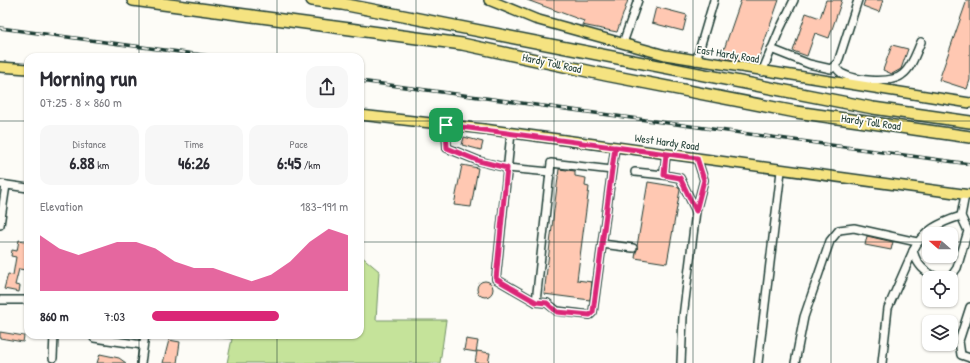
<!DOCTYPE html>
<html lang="en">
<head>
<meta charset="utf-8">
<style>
	:root { --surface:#fff; --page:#f7f7f7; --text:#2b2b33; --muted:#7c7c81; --accent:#db2777 }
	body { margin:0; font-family:"Patrick Hand",sans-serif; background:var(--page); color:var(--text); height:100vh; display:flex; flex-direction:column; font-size:15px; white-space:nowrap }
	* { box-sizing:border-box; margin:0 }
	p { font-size:13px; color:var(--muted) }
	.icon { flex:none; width:22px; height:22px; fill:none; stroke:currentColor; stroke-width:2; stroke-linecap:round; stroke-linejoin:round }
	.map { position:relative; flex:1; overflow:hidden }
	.sheet { position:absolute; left:24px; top:53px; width:340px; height:286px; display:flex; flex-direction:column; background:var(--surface); border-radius:12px; box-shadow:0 1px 3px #0004 }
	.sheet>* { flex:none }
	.needle { width:26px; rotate:290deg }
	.fabs { position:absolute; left:922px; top:227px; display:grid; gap:8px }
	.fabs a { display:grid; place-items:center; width:36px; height:36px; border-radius:8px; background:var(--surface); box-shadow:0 1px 3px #0004; font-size:20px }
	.pin { position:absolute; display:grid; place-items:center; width:34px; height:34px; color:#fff; margin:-17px; border-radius:8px; box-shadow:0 2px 6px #0006 }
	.round { display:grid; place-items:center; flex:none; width:42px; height:42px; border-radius:12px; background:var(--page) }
	.head { display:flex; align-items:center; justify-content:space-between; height:68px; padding:0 16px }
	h1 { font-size:22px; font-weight:800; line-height:30px }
	.metrics { display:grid; grid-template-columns:repeat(3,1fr); gap:6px; height:68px; padding:4px 16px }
	.metrics div { display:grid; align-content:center; border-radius:10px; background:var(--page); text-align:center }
	.metrics b { font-size:17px; font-weight:800 }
	.metrics small { font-size:11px; font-weight:400 }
	.metrics p { font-size:11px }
	.chart { height:112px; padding:8px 16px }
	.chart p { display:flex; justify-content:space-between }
	.chart svg { width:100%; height:72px; margin-top:4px; fill:var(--accent); opacity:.7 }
	ul { padding:0 16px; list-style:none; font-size:13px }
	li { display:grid; grid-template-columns:64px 48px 1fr; align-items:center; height:30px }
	li i { height:10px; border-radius:5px; background:var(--accent) }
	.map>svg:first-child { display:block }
</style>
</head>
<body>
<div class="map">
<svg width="970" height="363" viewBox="0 0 970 363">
	<rect width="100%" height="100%" fill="#fdfcf7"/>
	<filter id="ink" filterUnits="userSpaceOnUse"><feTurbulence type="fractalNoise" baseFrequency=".025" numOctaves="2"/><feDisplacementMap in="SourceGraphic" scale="8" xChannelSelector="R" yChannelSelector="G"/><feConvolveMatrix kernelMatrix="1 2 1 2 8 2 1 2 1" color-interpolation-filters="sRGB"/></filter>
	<g filter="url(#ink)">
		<path fill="#c5e39a" stroke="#729067" d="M360,255l19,16 -3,49h70l-6,43h-213l5,-24 -27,-4h155z"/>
		<g fill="#ffc8b2" stroke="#1f3d34">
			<path d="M527,0h101l-11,32 -35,-7 2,-4z"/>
			<path d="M741,0h38l-21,60 -11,-2v4l-26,-4z"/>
			<path d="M826,0h16l-13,38 -14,-5 -8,23 -14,-5 13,-38 14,5z"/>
			<path d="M865,0h18l-4,12 -16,-6z"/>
			<path d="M967,0h3v80l-3,9 -28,-9z"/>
			<path d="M656,7l31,8 -4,16 -31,-8z"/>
			<path d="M892,45l16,4 -7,20 -9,5 -9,-4z"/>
			<path d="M464,137l19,5 -2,8 -19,-5z"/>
			<path d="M462,165l16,3 -7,39 -17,-2z"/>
			<path d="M559,169l16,2v5l11,2 -1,8 4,1 -12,93 15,2 -2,18 -46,-6z"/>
			<path d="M648,182l31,5 1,3 -13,73 -32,-5z"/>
			<path d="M867,236l26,6 -2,8 -26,-5z"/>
			<path d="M19,240l9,2v15l-2,13 -7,-1 -4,16 5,1 -1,6 -15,-3 4,-15 5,1 3,-18 -5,-1 1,-6 5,1z"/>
			<circle cx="485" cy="289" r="8"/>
			<path d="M0,332l24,4 -1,6 -23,-4z"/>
			<path d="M466,339l12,2 -2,11 -12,-2z"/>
			<path d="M169,340l11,2 -3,21h-14z"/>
			<path d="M477,351l13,2 -2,10h-13z"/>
			<path d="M100,354l19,4 7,5h-29z"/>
		</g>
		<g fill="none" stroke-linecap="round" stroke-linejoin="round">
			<g stroke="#1f3d34" stroke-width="10">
				<g id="minor">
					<path d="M623,43l15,-43"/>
					<path d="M771,49l38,15 22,5 7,-7 20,-62"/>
					<path d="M696,61l18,-61"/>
					<path d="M835,66c2,3 5,7 8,8 13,7 50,10 60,0 9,-7 13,-21 18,-32"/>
					<path d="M762,72l18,-43 14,-29"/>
					<path d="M446,125l1,23 32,13 28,7 43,4"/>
					<path d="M511,133l-15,146 40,23"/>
					<path d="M666,154l-2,21 16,3 16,33"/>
					<path d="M612,170l-61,-7 -15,139 11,1 10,8 33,4 3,-3c7,-55 15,-110 22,-165"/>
					<path d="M635,172l29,3"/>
					<path d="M0,184l28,4"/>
					<path d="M0,225l6,-40"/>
					<path d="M602,244l31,4"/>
					<path d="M938,278c-14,-6 -21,-13 -25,-27 9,-20 28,-29 48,-35"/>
					<path d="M950,278l7,-10 11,-37 -7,-15 4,-21"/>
					<path d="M0,300h28"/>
					<path d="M970,307l-11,34 2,14 9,3"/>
					<path d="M94,338l49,7"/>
					<path d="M53,358l1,-23"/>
					<path d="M141,363l4,-28"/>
					<path d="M681,363l2,-46 13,-106 8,-31 -7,-22"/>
					<path d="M758,363l23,-192"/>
					<path d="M795,363l9,-46 26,-76 9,-11 15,-2 63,14"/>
					<path d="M882,363l6,-55 25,-57"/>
				</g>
			</g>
			<g stroke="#1f3d34" stroke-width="12">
				<g id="major">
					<path d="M489,0l46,19 130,36 305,48"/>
					<path d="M0,67l28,2"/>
					<path d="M360,115l124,14 486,66"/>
				</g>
			</g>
			<g stroke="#1f3d34" stroke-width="14">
				<g id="highway">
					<path d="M133,0l329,44 144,31 190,37 174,25"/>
					<path d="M312,0l30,4 531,104 97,14"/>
				</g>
			</g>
			<use href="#minor" stroke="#fdfcf7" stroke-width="7"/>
			<use href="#major" stroke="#f5e381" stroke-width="9"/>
			<use href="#highway" stroke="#f5e381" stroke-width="11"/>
			<g stroke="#1f3d34" stroke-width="3.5">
				<g id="rail">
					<path d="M0,28l217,29"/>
					<path d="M360,81l610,83"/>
				</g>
			</g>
			<use href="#rail" stroke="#fdfcf7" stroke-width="2" stroke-dasharray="6" stroke-linecap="butt"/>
		</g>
	</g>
	<g fill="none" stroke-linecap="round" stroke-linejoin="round" filter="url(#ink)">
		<g stroke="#fff" stroke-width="8">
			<path id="route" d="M446,125l1,23 32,13 28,7 -11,111 40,23 11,1 10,9 33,3 3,-3 22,-165 82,11 7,22 -8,31 -16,-33 -16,-3 2,-21c-73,-10 -146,-19 -220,-29"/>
		</g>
		<use href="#route" stroke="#db2777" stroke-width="5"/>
	</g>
	<path fill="none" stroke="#1f3d34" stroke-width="1" stroke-opacity="0.55" d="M139,0v57M277,0v57M416,0v363M554,0v363M693,0v363M831,0v363M0,121h28M360,121h610M0,242h28M360,242h569M951,242h19M139,335v28M277,335v28"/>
	<g text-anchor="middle" stroke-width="3.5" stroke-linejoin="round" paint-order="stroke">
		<g font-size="11" fill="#1f3d34" stroke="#fdfcf7">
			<text transform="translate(728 54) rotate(9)" y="4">East Hardy Road</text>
			<text transform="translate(552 63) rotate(12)" y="4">Hardy Toll Road</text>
			<text transform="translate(871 122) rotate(8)" y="4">Hardy Toll Road</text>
			<text transform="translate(667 142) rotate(8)" y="4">West Hardy Road</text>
		</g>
	</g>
</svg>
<div class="fabs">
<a><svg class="needle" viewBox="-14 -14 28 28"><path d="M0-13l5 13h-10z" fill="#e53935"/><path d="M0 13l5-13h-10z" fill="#7c7c81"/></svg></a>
<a><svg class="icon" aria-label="locate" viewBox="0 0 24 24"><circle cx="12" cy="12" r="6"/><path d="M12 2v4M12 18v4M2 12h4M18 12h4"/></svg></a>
<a><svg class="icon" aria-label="layers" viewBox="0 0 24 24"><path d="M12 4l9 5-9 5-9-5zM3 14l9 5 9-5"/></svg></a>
</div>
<div class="pin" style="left:446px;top:125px;background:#1e9e55"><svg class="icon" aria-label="arrive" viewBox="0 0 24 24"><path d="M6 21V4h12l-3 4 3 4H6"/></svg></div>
<section class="sheet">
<div class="head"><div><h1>Morning run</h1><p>07:25 · 8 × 860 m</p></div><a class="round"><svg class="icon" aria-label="share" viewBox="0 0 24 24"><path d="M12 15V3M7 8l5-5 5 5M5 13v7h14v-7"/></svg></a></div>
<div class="metrics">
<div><p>Distance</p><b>6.88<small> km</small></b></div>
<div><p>Time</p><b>46:26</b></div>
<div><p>Pace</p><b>6:45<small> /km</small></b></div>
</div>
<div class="chart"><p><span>Elevation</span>183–191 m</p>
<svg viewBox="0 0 160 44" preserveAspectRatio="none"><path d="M0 44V10L10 18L20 22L30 18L40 14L50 14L60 18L70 26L80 30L90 30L100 34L110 38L120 34L130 26L140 14L150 6L160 10V44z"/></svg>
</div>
<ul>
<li><b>860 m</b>7:03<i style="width:65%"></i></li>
</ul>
</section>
</div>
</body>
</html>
